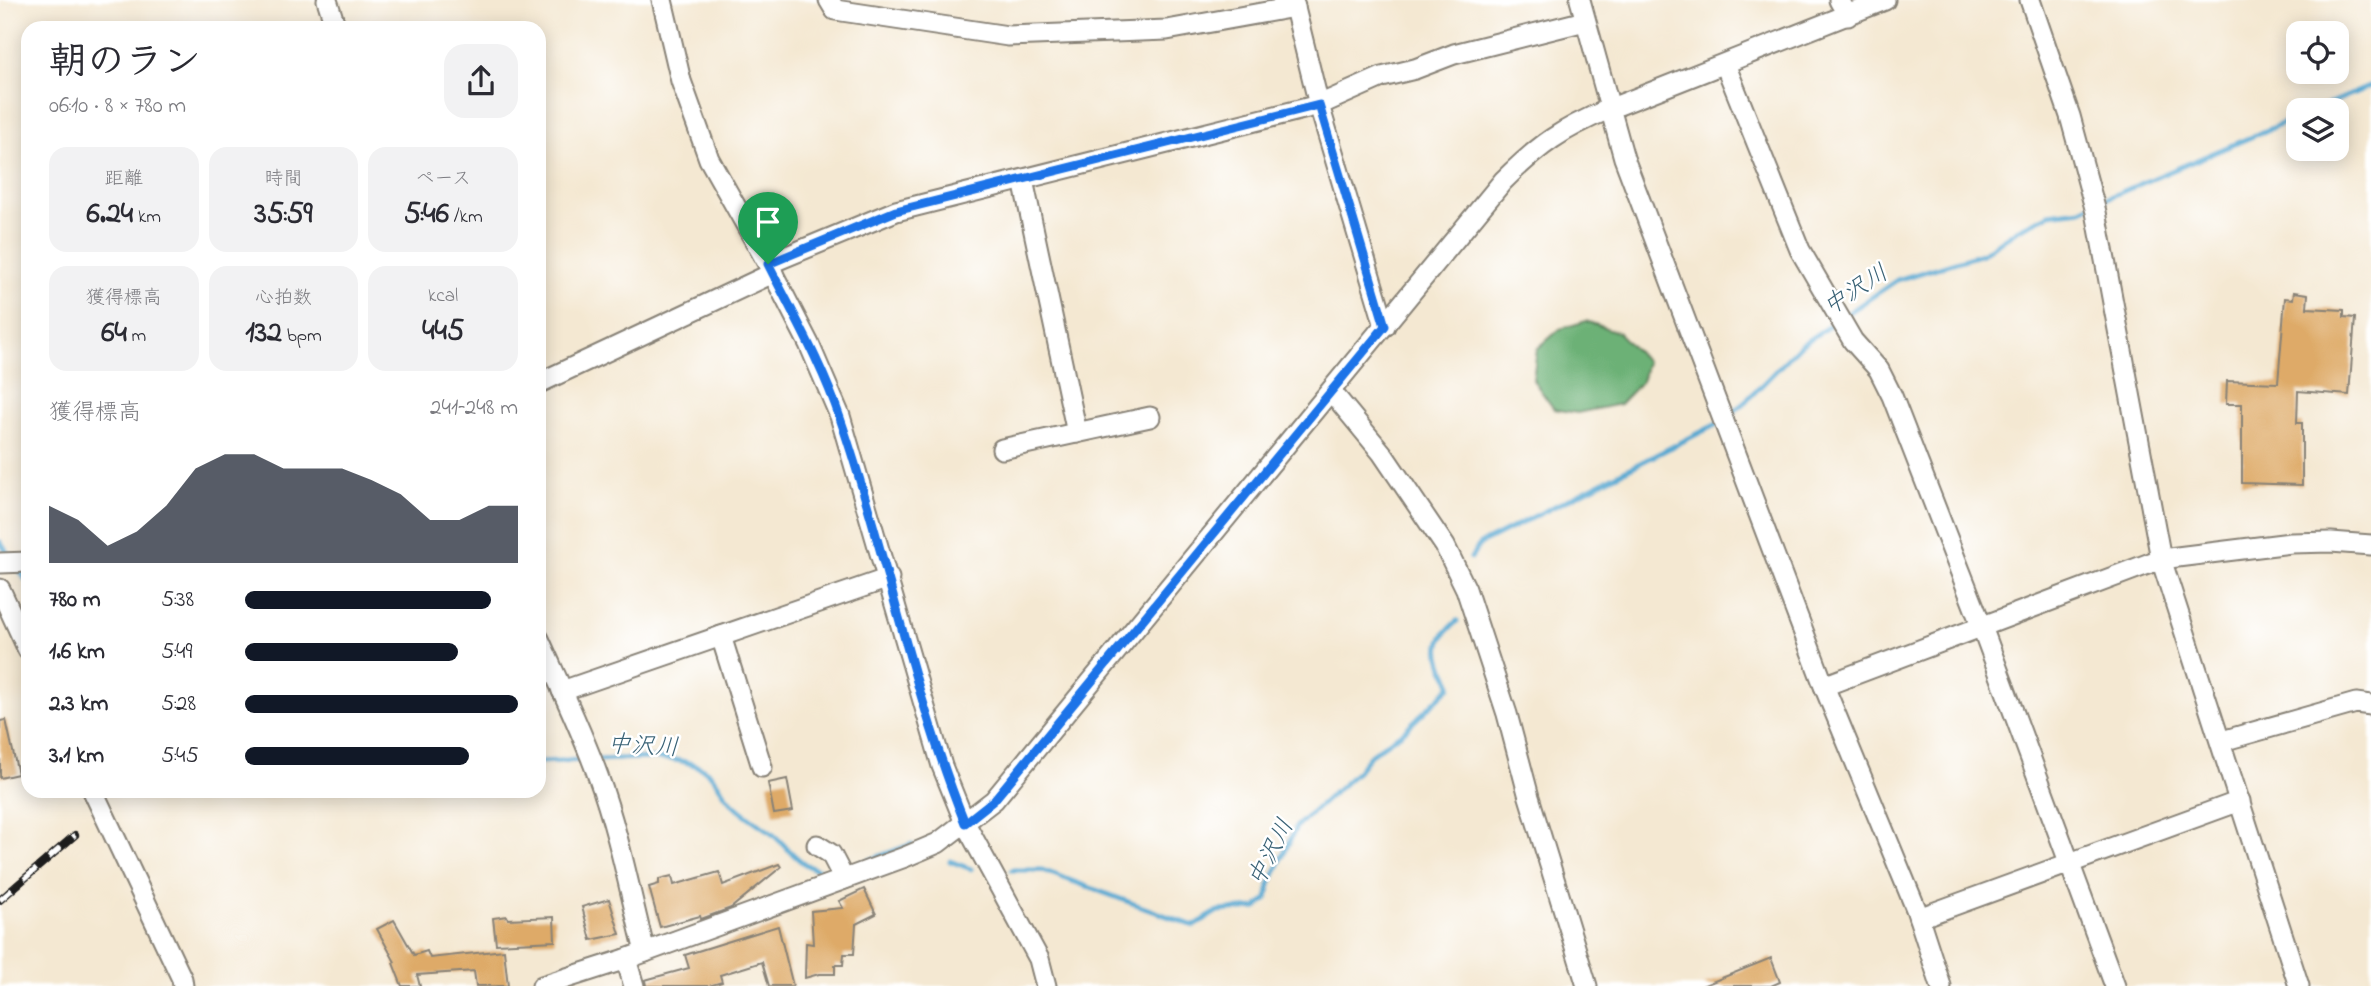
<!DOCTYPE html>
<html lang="ja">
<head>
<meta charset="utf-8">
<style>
	:root { --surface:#fff; --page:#f2f2f3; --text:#2b2b33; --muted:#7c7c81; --accent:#111827 }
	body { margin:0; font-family:"Indie Flower","Klee One",sans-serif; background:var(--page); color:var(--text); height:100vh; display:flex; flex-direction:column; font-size:26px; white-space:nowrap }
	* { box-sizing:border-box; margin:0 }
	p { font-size:23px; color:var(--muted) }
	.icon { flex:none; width:38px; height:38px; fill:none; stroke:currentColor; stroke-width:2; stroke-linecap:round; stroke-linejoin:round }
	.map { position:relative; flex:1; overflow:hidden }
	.details { position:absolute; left:21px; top:21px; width:525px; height:777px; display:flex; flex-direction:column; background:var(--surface); border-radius:21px; box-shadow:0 4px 18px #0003 }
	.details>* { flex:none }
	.tools { position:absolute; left:2286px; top:21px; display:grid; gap:14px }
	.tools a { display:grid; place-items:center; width:63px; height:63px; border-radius:14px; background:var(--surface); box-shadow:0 4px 18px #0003; font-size:35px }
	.pin { position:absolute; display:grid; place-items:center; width:60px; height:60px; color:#fff; margin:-72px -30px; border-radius:50% 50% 50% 0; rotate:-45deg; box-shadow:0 0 7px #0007 }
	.pin .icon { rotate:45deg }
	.round { display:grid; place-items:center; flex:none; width:74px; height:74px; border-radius:21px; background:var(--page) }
	.overview { display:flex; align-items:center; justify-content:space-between; height:119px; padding:0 28px }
	h1 { font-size:38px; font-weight:800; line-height:52px }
	.stats { display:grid; grid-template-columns:repeat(3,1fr); gap:10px; height:119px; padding:7px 28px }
	.stats div { display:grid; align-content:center; border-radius:18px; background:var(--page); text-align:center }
	.stats b { font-size:30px; font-weight:800 }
	.stats small { font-size:19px; font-weight:400 }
	.stats p { font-size:19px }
	.chart { height:196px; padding:14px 28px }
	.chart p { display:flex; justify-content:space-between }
	.chart svg { width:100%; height:126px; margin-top:7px; fill:var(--accent); opacity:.7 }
	ul { padding:0 28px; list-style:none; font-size:23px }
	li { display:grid; grid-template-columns:112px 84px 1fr; align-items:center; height:52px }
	li i { height:18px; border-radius:9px; background:var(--accent) }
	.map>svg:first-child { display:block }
</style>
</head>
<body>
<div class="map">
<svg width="2371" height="986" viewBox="0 0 2371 986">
	<rect width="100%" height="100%" fill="#fff"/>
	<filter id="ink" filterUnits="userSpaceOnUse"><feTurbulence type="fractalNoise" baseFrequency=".0143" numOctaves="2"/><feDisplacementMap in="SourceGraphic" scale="14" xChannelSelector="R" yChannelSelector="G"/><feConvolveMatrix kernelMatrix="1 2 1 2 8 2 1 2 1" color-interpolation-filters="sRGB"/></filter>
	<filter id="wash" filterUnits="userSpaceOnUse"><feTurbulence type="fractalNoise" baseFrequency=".00686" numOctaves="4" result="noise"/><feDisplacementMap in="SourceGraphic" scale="28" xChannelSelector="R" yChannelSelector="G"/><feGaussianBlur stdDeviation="1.57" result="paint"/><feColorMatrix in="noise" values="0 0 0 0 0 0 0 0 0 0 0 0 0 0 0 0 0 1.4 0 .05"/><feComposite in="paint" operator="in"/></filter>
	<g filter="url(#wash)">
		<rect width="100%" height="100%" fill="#f4e8d2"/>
		<path fill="#6cb176" stroke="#446649" stroke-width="2" d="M1586,321l32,11 29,30 -5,19 -22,23 -43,9 -23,-4 -21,-29 4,-31 23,-20z"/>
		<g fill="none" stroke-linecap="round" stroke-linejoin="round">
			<g stroke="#56a8d1" stroke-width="5">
				<path d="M2314,110l57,-24"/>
				<path d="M2098,202l200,-85"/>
				<path d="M1726,417l17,-13 58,-59 96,-65 85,-26 35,-24 32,-16 32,-4 8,-4"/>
				<path d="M0,542l10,15"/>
				<path d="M1471,558l9,-14 239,-121"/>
				<path d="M18,568l10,15"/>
				<path d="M596,760c31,-1 80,-7 107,9 13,7 18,23 28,33 11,12 26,20 39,30 21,17 31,39 61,40"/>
				<path d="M539,762l48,-2"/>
				<path d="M273,791h15"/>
				<path d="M950,861l21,8"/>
				<path d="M859,864l53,-20"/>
				<path d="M1012,870h30l152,56 24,-15 38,-3 11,-9 3,-15 26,-57 61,-55 14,-18 32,-22 47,-45c1,-8 -4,-13 -7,-21 -8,-22 -2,-31 14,-45"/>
			</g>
		</g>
		<g id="blocks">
			<g fill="#deaa67">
				<path d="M2294,292l14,2 -1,14 37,2v7l11,1 -6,77 -51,-4 -1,32h5v62l-60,-2v-79h-16l1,-23 51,2 7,-85 8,1z"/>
				<path d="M6,720l12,54 -18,4v-57z"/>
				<path d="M787,779l6,32 -19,3 -6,-31z"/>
				<path d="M779,864l2,3 -50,41 -30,11 -1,-3 -40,11 -11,-40 10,-3v-5l13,-3 2,9 45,-13 4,13z"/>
				<path d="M864,889l12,25 -20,10 -2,30h-10l-1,11h-8v9h-16l-14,4 1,-35 7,1 -2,-33 32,-3 -4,-7z"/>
				<path d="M609,899l11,35 -29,6 -9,-33z"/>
				<path d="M507,916l1,3 46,-2 1,24 -59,3 -3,-26z"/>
				<path d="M394,920l20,35 13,-4 3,7 74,-8 4,36h-32l-2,-15 -57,4 3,11h-18l-9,-23 2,-1 -18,-33z"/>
				<path d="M778,926l15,60h-24l-7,-24 -42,13 2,7 -13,4h-63l-1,-6 44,-12 -4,-13z"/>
				<path d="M1771,958l9,24 -9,4h-69z"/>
			</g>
		</g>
	</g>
	<g filter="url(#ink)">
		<use href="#blocks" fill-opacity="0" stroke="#888277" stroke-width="2"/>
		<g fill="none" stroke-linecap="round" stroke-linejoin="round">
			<g stroke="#888277" stroke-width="23">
				<g id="minor">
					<path d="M327,0l9,28"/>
					<path d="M662,0l19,81 28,78 59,105 41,80 31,72 102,350 23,57 74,136 7,27"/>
					<path d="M829,0l6,10 173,26 159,-6 128,-23"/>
					<path d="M1293,0l26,105 66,221"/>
					<path d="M1580,0l44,158 200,528 92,223 25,77"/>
					<path d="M1839,0l9,16"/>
					<path d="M2030,0l40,116 26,96 65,347 138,427"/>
					<path d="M1725,64l75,186 53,91 26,29 13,26 90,231 133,359"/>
					<path d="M1023,180l54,253"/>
					<path d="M768,264l128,-53 423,-106 63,-28 33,-8 39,-15 131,-33"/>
					<path d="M539,383l234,-110"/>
					<path d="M1331,391l51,62 63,93 21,43 41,125 22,83 58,189"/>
					<path d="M1002,449l148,-32"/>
					<path d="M0,563l28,-1"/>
					<path d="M0,589l28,61"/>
					<path d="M721,636l41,131"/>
					<path d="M539,639c20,45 42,90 59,137 21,57 32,117 47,176"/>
					<path d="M1824,686l337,-127 130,-16 40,-1 40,3"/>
					<path d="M562,691l327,-113"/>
					<path d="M2222,741l134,-38 15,2"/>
					<path d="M93,791l89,188 1,7"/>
					<path d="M817,845l14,9 13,25"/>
					<path d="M1919,918l321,-117"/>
					<path d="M626,959l8,27"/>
					<path d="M542,986l84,-27 279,-102 33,-14 56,-43 509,-619c37,-37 59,-52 106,-72l276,-109"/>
				</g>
			</g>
			<use href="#minor" stroke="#fff" stroke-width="19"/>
			<g stroke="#1c1c1c" stroke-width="8">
				<path id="rail" d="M0,900l75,-65"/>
			</g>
			<use href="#rail" stroke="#fff" stroke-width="5" stroke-dasharray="16" stroke-linecap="butt"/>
		</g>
	</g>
	<g fill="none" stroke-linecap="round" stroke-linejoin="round" filter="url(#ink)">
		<g stroke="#fff" stroke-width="14">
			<path id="route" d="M1319,105l66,221 -391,474 -29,23c-53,-131 -79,-272 -125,-405 -18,-54 -47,-104 -72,-154l128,-53z"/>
		</g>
		<use href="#route" stroke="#1a73e8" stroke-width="9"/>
	</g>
	<g text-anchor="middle" stroke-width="5" stroke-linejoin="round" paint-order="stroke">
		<g font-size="24" font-style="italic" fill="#396276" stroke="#fff">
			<text transform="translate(1855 289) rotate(-33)" y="8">中沢川</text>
			<text transform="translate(643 745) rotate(3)" y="8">中沢川</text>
			<text transform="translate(1270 852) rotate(-63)" y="8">中沢川</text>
		</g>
	</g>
</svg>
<div class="tools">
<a><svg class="icon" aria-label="locate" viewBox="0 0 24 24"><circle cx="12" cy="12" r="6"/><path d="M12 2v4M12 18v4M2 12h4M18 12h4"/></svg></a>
<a><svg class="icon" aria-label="layers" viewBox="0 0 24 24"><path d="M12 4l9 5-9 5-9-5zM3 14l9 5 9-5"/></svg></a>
</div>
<div class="pin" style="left:768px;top:264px;background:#1e9e55"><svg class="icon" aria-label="arrive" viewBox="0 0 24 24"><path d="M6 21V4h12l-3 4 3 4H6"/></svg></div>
<section class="details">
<div class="overview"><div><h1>朝のラン</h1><p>06:10 · 8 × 780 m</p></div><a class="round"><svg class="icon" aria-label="share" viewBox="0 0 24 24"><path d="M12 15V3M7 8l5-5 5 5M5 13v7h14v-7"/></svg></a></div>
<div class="stats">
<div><p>距離</p><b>6.24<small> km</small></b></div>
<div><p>時間</p><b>35:59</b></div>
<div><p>ペース</p><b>5:46<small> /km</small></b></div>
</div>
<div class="stats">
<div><p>獲得標高</p><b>64<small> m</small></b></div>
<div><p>心拍数</p><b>132<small> bpm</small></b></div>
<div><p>kcal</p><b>445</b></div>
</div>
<div class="chart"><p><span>獲得標高</span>241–248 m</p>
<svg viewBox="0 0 160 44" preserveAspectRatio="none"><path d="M0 44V24L10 29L20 38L30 33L40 24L50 11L60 6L70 6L80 11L90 11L100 11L110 15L120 20L130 29L140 29L150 24L160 24V44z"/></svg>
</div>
<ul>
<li><b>780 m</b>5:38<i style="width:90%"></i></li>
<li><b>1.6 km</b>5:49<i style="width:78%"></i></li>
<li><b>2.3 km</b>5:28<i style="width:100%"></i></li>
<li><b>3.1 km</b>5:45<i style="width:82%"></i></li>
</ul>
</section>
</div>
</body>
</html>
